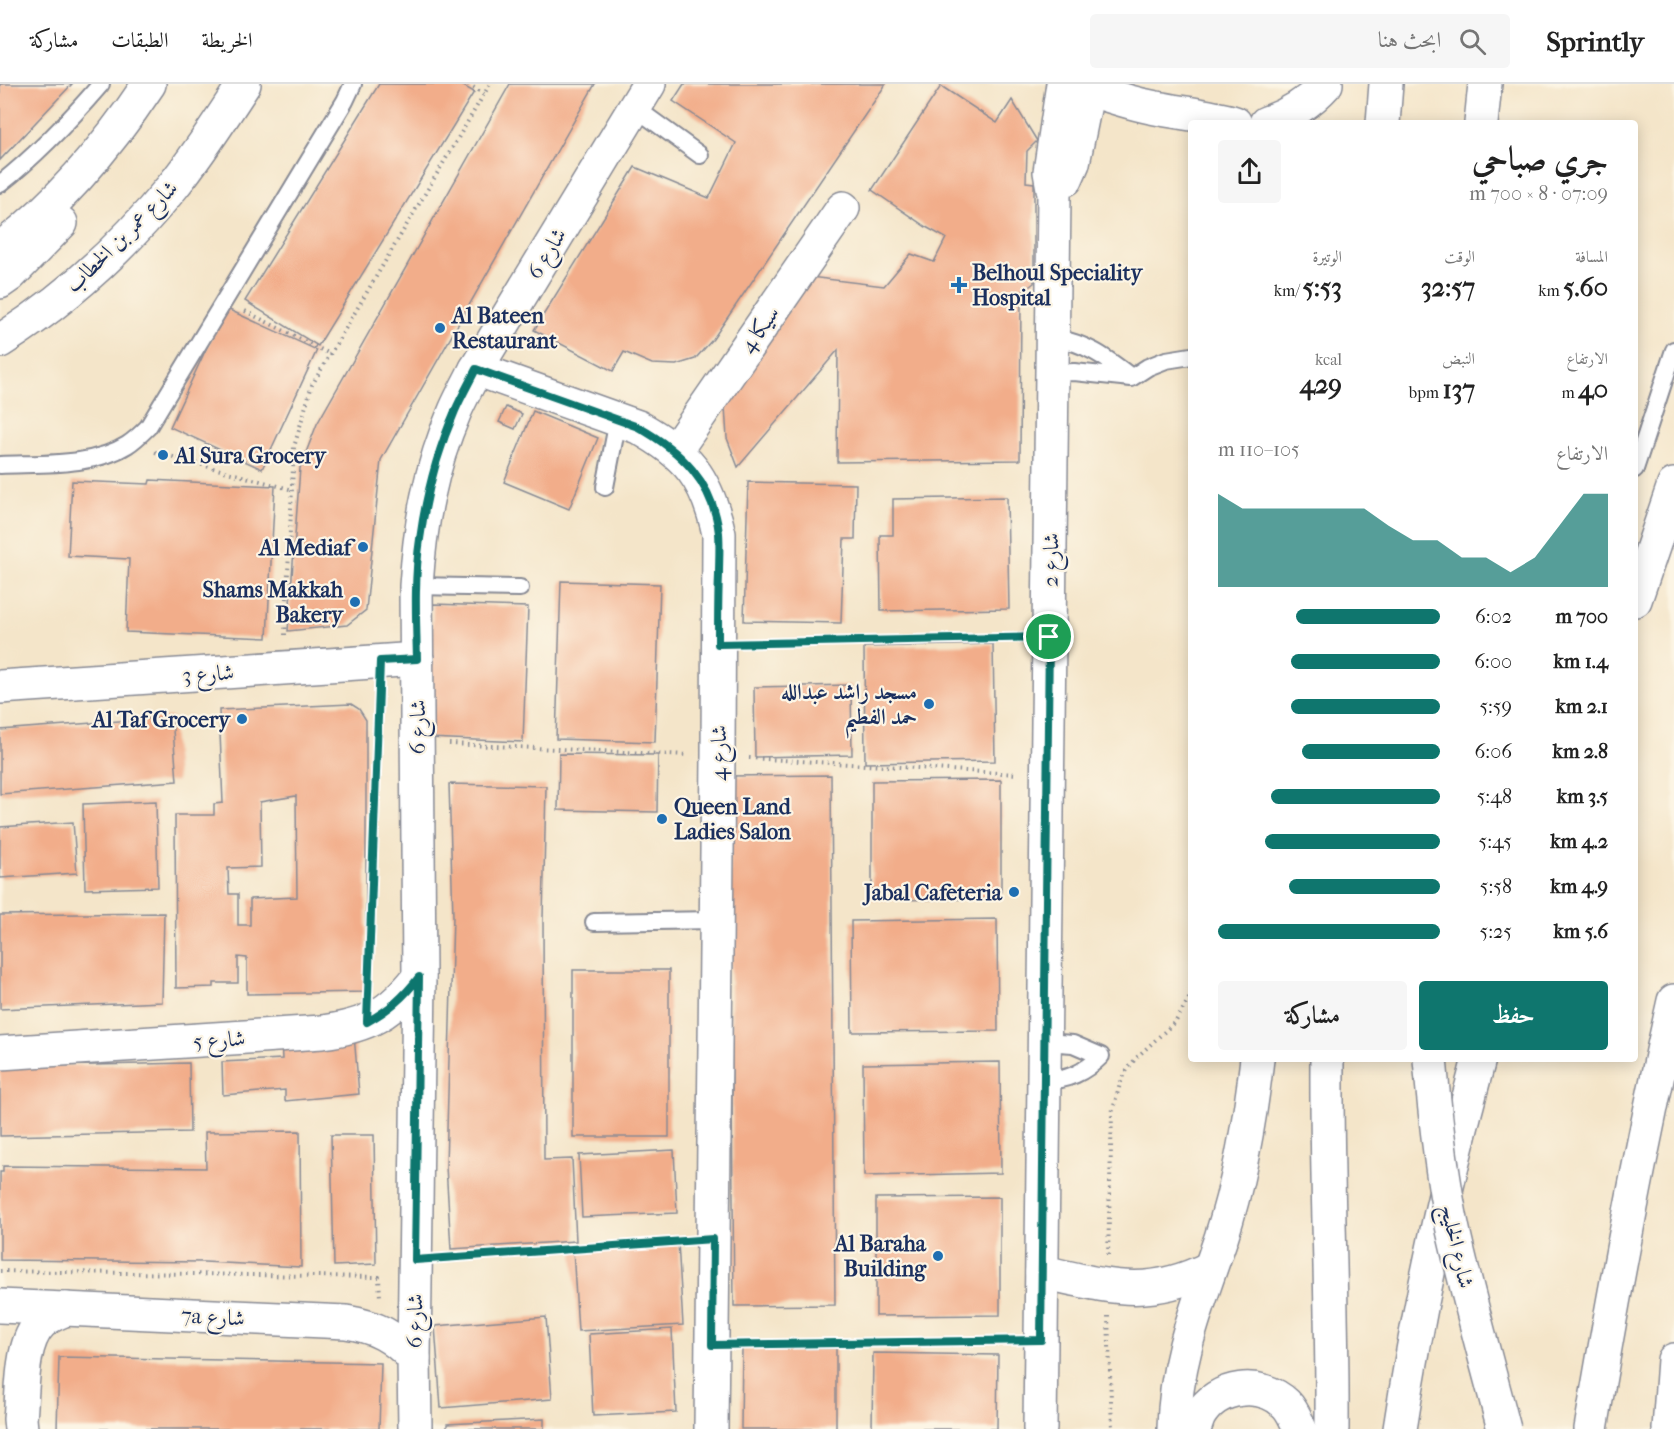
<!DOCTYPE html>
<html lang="ar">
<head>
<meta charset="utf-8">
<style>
	:root { --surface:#fff; --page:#f6f6f6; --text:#222; --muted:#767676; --line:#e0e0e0; --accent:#0f766e }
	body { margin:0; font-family:"IM FELL French Canon",Amiri,serif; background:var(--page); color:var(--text); direction:rtl; height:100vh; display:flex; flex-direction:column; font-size:22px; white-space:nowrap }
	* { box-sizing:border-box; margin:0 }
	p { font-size:20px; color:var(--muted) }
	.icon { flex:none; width:33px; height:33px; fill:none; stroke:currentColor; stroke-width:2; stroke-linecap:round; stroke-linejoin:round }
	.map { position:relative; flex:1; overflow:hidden; direction:ltr }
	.drawer { position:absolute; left:1188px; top:36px; width:450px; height:942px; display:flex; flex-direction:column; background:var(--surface); border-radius:6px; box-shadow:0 3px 15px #0003; direction:rtl }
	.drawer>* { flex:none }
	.pin { position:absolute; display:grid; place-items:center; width:51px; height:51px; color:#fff; margin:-26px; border:3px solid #fff; border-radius:50%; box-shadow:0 2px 6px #0007 }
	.round { display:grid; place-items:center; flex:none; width:63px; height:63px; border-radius:6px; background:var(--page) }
	.head { display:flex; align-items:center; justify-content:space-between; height:102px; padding:0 30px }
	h1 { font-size:33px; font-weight:700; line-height:45px }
	.stats { display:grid; grid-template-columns:repeat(3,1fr); gap:9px; height:102px; padding:6px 30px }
	.stats div { display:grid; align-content:center }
	.stats b { font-size:26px; font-weight:700 }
	.stats small { font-size:16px; font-weight:400 }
	.stats p { font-size:16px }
	.chart { height:168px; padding:12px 30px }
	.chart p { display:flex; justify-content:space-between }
	.chart svg { width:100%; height:108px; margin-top:6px; fill:var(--accent); opacity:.7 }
	.button { display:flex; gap:12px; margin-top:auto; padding:12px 30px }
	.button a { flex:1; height:69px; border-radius:6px; background:var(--accent); color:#fff; font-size:24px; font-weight:700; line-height:69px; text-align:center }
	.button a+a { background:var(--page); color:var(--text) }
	ul { padding:0 30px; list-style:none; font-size:20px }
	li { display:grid; grid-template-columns:96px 72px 1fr; align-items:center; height:45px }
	li i { height:15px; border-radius:8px; background:var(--accent) }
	header { display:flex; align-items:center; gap:36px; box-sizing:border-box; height:84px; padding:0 30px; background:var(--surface); border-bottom:2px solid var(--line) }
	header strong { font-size:28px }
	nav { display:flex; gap:33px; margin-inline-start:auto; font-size:21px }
	.search { width:420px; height:54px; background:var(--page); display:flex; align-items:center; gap:15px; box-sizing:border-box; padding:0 21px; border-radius:6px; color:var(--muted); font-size:22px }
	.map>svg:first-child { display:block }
</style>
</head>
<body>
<header>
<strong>Sprintly</strong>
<div class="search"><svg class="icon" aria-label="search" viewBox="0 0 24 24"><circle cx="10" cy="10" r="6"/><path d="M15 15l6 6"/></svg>ابحث هنا</div>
<nav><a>الخريطة</a><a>الطبقات</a><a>مشاركة</a></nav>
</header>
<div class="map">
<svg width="1674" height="1345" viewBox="0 0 1674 1345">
	<rect width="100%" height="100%" fill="#fcf5e5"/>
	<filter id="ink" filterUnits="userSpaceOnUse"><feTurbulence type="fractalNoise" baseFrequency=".0167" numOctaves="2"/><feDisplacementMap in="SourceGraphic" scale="12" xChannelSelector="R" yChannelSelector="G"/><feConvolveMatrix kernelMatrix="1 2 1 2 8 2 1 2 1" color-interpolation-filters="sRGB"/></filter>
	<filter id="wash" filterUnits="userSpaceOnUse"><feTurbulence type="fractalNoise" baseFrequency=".008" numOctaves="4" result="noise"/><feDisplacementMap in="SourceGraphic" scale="24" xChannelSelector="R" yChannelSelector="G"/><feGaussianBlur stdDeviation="1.35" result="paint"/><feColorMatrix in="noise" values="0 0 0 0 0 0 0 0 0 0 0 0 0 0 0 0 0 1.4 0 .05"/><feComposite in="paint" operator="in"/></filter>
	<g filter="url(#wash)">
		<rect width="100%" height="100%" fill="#f4e5c9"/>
		<g id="blocks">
			<g fill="#f2ad8a" fill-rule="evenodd">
				<path d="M0,0h72l-72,76z"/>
				<path d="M379,0h81l14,8 -156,254 -73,-45z"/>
				<path d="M510,0h85l-214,376 -15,150 -19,15 -59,6 12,-163 17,-44z"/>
				<path d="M684,0h202l-173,255 -18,20 -19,6 -24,-1 -28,-12 -11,19 -79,-41 101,-163 74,31 27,-55 -63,-42z"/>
				<path d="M941,2l56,37 15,-23 25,41 -10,10 -1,31 8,1v100l-13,10 -1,167 -183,2 1,-112 -100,117 -11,-29 -2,-32 85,-129 74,9 27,-32 23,8 12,-24 -20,-11 -54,-37z"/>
				<path d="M225,224l92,42 -55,119 -92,-42z"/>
				<path d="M506,323l16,7 -7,15 -16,-7z"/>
				<path d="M533,327l65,27 -29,71 -65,-27z"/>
				<path d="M150,396l125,6 -8,152 -141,-6 3,-73 -61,-3 4,-75 77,3z"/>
				<path d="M748,398l108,2 -1,55h-11l-3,84 -97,-2z"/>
				<path d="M1007,413l2,112 -128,2 -1,-76h13v-36z"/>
				<path d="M561,497l99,3 -5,158 -99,-3z"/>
				<path d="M433,520l95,3 -5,135 -95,-4z"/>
				<path d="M993,560l2,117 -130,2 -1,-116z"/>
				<path d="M851,601l1,70 -97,2 -1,-70z"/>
				<path d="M351,620l8,5 7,11v272l-119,2v-36l-9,-1v26h-24v4l-38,1 -1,-173h39v-11l9,-1 -4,-93zM296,712l1,101 -47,2v26h-12v-31h-9l-1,-26 33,-1 -1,-65z"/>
				<path d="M172,633l5,64 -177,13v-64z"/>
				<path d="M559,670l99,1 -1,57 -99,-2z"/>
				<path d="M831,691l4,530 -101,1 -5,-530z"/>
				<path d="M1001,696v119l-129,1v-119z"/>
				<path d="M449,700l97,2 -3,133 1,241 28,-1 4,82 -125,8 -5,-83 7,-250z"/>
				<path d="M156,717l2,86 -73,2 -2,-85z"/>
				<path d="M73,738l4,51 -77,5v-51z"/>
				<path d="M164,829l-2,89 -162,7v-94z"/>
				<path d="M997,835l1,112 -146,1 -1,-111z"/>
				<rect x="573" y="886" width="96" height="167"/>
				<path d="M354,951l5,59 -74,7v-11l-62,5 -1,-33 60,-3 -1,-17z"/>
				<path d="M1000,978l1,111 -137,3 -1,-112z"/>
				<path d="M189,979l1,69 -190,4v-69z"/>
				<path d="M300,1047l1,136 -97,-5 -204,-2v-88h3v-6l203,2 -1,-36z"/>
				<path d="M331,1051h43l2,129 -42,2z"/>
				<path d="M674,1066l3,63 -95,4 -3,-62z"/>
				<path d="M1000,1113v118l-124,1v-118z"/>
				<path d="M678,1158l5,83 -105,6 -5,-82z"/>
				<path d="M546,1233l6,82 -111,9 -6,-82z"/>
				<path d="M672,1245l4,83 -83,4 -4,-82z"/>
				<path d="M742,1264h94v81h-95z"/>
				<path d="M873,1269l125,2 -1,74h-125z"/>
				<path d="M59,1273l322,6 -2,66h-322z"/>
				<path d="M544,1335v10h-97v-5z"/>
			</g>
		</g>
	</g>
	<g filter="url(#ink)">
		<use href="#blocks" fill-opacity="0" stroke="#888a94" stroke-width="1.5"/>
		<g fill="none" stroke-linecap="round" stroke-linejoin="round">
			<g stroke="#888a94" stroke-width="20">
				<g id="service">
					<path d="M634,23l66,48"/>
					<path d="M0,100c37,-29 70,-64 101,-100"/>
					<path d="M1053,253c34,7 51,19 78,40"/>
					<path d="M1053,289l21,-1 57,6 17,-11 18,-7 25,-4"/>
					<path d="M0,381c40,-2 92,2 127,-20 8,-5 15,-12 21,-18l197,-326 8,-17"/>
					<path d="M1635,385l39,-119"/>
					<path d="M605,403l13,-67"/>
					<path d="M416,502l104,2"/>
					<path d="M594,838l122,-2"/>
					<path d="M1044,997c24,-1 40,-8 57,-25l-28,-12 -29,-2"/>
				</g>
			</g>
			<g stroke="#888a94" stroke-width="36">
				<g id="minor">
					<path d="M1074,0c26,9 51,18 77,23 28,6 57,8 84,16"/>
					<path d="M1266,39c24,-8 43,-20 60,-39"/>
					<path d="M1066,95l7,-16 15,-74"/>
					<path d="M476,285l162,58c49,27 69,51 81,107l-1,222 -7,673"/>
					<path d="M675,367l168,-243"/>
					<path d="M0,603l417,-28"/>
					<path d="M0,969l322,-21c46,-6 68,-18 97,-55"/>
					<path d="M0,1222l346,16c31,5 47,14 68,36"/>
					<path d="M21,1345l-1,-10c3,-27 0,-76 21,-96 7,-7 16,-10 25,-14"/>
					<path d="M415,1345l-1,-71 5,-381 -3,-391c4,-62 14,-117 39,-175 6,-14 14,-28 21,-42l173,-285"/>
					<path d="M1040,1345l14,-1235 -4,-22 13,-88"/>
				</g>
			</g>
			<g stroke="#888a94" stroke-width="36">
				<g id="secondary">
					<path d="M0,165c59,-45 108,-103 149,-165"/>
					<path d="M0,198l10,-7 51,-52"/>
					<path d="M0,257c65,-41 125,-96 173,-155 26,-32 48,-67 71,-102"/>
				</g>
			</g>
			<g stroke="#888a94" stroke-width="36">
				<g id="primary">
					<path d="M1383,39l3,-39"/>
					<path d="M1481,39l4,-39"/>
					<path d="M1327,975c-1,123 6,247 5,370"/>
					<path d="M1042,1188c66,14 104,28 168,-4"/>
					<path d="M1174,1345c1,-70 25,-126 47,-191 19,-58 29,-118 36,-179"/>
					<path d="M1194,1345c2,-4 3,-9 5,-13 18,-31 62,-36 87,-12 7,7 10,16 14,25"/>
				</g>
			</g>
			<g stroke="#888a94" stroke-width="36">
				<g id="trunk">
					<path d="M1635,516l39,-115"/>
					<path d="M1400,1345c19,-125 46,-248 79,-370"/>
					<path d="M1591,1345c24,-143 51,-286 83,-428"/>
					<path d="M1669,1345l5,-69"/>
				</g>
			</g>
			<g stroke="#888a94" stroke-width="4" stroke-dasharray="1.5 4.5" stroke-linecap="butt">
				<path d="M468,0l16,10"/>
				<path d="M245,227l85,43"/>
				<path d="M155,368l138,38"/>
				<path d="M285,551l9,-188 18,-62 178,-301"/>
				<path d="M750,560l269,-6"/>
				<path d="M449,660l239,11"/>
				<path d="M749,674l268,16"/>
				<path d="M368,900l11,-292"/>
				<path d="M1108,1171l4,-142 8,-29 7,-14 9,-12 40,-37 15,-26"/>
				<path d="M448,1174l235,-17"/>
				<path d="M0,1187l379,6 1,21"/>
				<path d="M1108,1232l4,113"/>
				<path d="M743,1260l268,-3"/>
			</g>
			<use href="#service" stroke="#fff" stroke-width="16"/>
			<use href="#minor" stroke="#fff" stroke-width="33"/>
			<use href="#secondary" stroke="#fff" stroke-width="33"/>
			<use href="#primary" stroke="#fff" stroke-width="33"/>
			<use href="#trunk" stroke="#fff" stroke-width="33"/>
			<g stroke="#888a94" stroke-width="36" stroke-linecap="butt">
				<path id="primary-bridge" d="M1430,975c5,57 11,115 23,171 15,67 34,133 51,199"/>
			</g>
			<use href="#primary-bridge" stroke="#fff" stroke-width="33"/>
		</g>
	</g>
	<g fill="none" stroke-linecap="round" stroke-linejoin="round" filter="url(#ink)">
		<g stroke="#fff" stroke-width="12">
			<path id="route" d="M476,285l162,58c43,24 75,55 81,106 1,13 0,28 0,42 -1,23 -1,46 -1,69l331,-7 -8,703 -329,5 1,-106 -298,21 4,-283c-16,21 -29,32 -52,45l13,-361 37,-2c-1,-40 -3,-80 3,-120 6,-44 17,-87 35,-128 6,-14 14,-28 21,-42z"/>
		</g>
		<use href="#route" stroke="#0f766e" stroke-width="8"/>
	</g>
	<g fill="#1f6fb2" stroke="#fcf5e5" stroke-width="2">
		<path d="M956 192h6v6h6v6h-6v6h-6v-6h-6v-6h6z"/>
		<circle cx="440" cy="244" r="6"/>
		<circle cx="163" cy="371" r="6"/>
		<circle cx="363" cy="463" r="6"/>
		<circle cx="355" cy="518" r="6"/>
		<circle cx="929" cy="620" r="6"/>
		<circle cx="242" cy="635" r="6"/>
		<circle cx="662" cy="735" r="6"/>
		<circle cx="1014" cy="808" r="6"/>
		<circle cx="938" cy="1172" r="6"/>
	</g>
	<g text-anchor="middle" stroke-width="4.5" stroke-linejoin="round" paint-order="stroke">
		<g font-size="22" fill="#1b2f5e" stroke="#fcf5e5">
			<text transform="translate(121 152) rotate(-45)" y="8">شارع عمر بن الخطاب</text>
			<text transform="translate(546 169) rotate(-59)" y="8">شارع 6</text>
			<text transform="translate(759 245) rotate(-55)" y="8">4 سيكا</text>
			<text transform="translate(1050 476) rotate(-89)" y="8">شارع 2</text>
			<text transform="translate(208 589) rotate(-4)" y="8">شارع 3</text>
			<text transform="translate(417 643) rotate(-90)" y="8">شارع 6</text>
			<text transform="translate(718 669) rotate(-90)" y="8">شارع 4</text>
			<text transform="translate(219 955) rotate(-4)" y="8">شارع 5</text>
			<text transform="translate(1458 1162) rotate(77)" y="8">شارع الخليج</text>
			<text transform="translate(213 1232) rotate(3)" y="8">7a شارع</text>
			<text transform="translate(414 1237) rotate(-89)" y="8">شارع 6</text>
		</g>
		<g font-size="22" font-weight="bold" fill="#1b2f5e" stroke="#fcf5e5" text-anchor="end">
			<text x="972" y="196" text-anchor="start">Belhoul Speciality<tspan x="972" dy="25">Hospital</tspan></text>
			<text x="452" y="239" text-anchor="start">Al Bateen<tspan x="452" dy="25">Restaurant</tspan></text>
			<text x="175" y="379" text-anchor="start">Al Sura Grocery</text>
			<text x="351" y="471">Al Mediaf</text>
			<text x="343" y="513">Shams Makkah<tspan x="343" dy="25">Bakery</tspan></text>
			<text x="917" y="615">مسجد راشد عبدالله<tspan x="917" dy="25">حمد الفطيم</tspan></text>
			<text x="230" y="643">Al Taf Grocery</text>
			<text x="674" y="730" text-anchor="start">Queen Land<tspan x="674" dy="25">Ladies Salon</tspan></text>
			<text x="1002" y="816">Jabal Cafeteria</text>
			<text x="926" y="1167">Al Baraha<tspan x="926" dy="25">Building</tspan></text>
		</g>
	</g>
</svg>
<div class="pin" style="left:1049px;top:553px;background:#1e9e55"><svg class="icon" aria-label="arrive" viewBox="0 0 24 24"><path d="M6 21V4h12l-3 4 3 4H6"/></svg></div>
<section class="drawer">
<div class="head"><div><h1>جري صباحي</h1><p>07:09 · 8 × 700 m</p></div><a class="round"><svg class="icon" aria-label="share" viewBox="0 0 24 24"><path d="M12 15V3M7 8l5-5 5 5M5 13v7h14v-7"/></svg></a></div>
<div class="stats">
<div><p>المسافة</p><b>5.60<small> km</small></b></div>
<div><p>الوقت</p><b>32:57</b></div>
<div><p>الوتيرة</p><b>5:53<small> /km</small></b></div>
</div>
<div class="stats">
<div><p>الارتفاع</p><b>40<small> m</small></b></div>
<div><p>النبض</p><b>137<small> bpm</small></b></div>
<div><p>kcal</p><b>429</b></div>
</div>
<div class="chart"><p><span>الارتفاع</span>105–110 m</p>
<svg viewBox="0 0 160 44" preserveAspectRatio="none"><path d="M0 44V6L10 12L20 12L30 12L40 12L50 12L60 12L70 19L80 25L90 25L100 32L110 32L120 38L130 32L140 19L150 6L160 6V44z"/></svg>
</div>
<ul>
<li><b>700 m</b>6:02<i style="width:65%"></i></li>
<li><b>1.4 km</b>6:00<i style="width:67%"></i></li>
<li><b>2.1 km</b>5:59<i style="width:67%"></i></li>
<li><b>2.8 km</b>6:06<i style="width:62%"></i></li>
<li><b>3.5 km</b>5:48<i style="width:76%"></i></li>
<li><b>4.2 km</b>5:45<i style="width:79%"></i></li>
<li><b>4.9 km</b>5:58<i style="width:68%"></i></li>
<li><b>5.6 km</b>5:25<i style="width:100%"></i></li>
</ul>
<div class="button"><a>حفظ</a><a>مشاركة</a></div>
</section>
</div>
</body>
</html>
